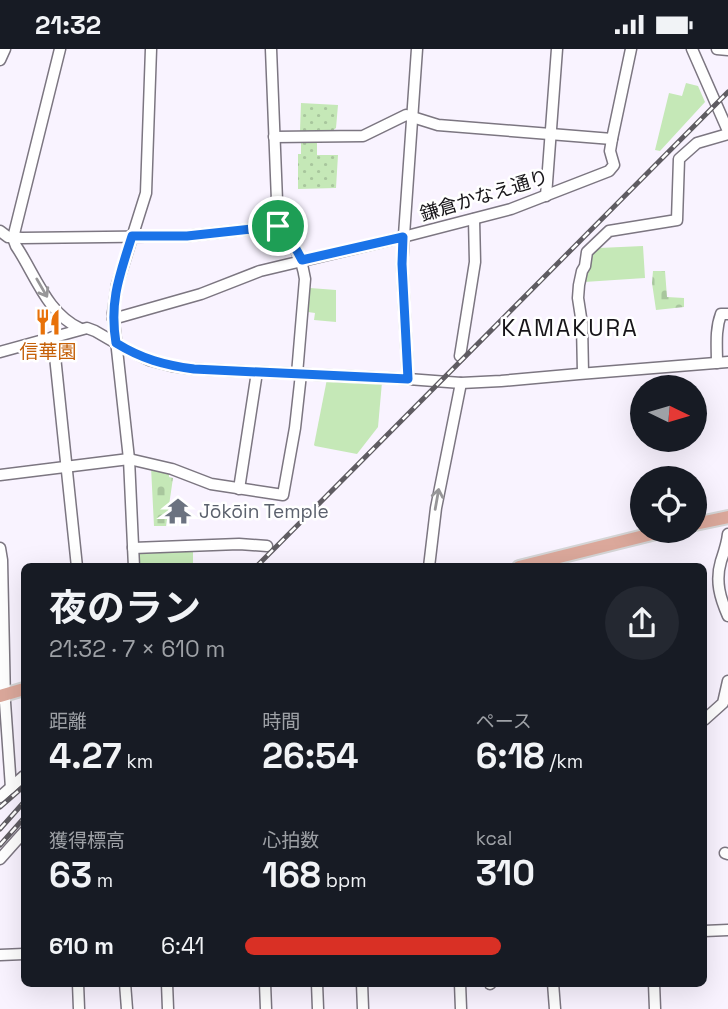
<!DOCTYPE html>
<html lang="ja">
<head>
<meta charset="utf-8">
<style>
	:root { --surface:#171b24; --page:#242831; --text:#f1f3f6; --muted:#9ea1a6; --accent:#d93025 }
	body { margin:0; font-family:"Space Grotesk","Noto Sans JP",sans-serif; background:var(--page); color:var(--text); height:100vh; display:flex; flex-direction:column; font-size:26px; white-space:nowrap }
	* { box-sizing:border-box; margin:0 }
	p { font-size:23px; color:var(--muted) }
	.icon { flex:none; width:38px; height:38px; fill:none; stroke:currentColor; stroke-width:2; stroke-linecap:round; stroke-linejoin:round }
	.map { position:relative; flex:1; overflow:hidden }
	.panel { position:absolute; left:21px; top:514px; width:686px; height:424px; display:flex; flex-direction:column; background:var(--surface); border-radius:10px; box-shadow:0 7px 28px #0002 }
	.panel>* { flex:none }
	.needle { width:46px; rotate:95deg }
	.buttons { position:absolute; left:630px; top:326px; display:grid; gap:14px }
	.buttons a { display:grid; place-items:center; width:77px; height:77px; border-radius:50%; background:var(--surface); box-shadow:0 7px 28px #0002; font-size:35px }
	.pin { position:absolute; display:grid; place-items:center; width:60px; height:60px; color:#fff; margin:-30px; border:4px solid #fff; border-radius:50%; box-shadow:0 2px 7px #0007 }
	.round { display:grid; place-items:center; flex:none; width:74px; height:74px; border-radius:37px; background:var(--page) }
	.overview { display:flex; align-items:center; justify-content:space-between; height:119px; padding:0 28px }
	h1 { font-size:38px; font-weight:700; line-height:52px }
	.figures { display:grid; grid-template-columns:repeat(3,1fr); gap:10px; height:119px; padding:7px 28px }
	.figures div { display:grid; align-content:center }
	.figures b { font-size:35px; font-weight:700 }
	.figures small { font-size:19px; font-weight:400 }
	.figures p { font-size:19px }
	ul { padding:0 28px; list-style:none; font-size:23px }
	li { display:grid; grid-template-columns:112px 84px 1fr; align-items:center; height:52px }
	li i { height:18px; border-radius:9px; background:var(--accent) }
	.status { display:flex; justify-content:space-between; align-items:center; height:49px; padding:0 35px; background:var(--surface); direction:ltr }
	.status svg { height:19px; fill:currentColor }
	.map>svg:first-child { display:block }
</style>
</head>
<body>
<div class="status"><b>21:32</b><svg viewBox="0 0 49 12"><path d="M0 12V9h3v3zM5 12V6h3v6zM10 12V3h3v9zM15 12V0h3v12zM26 1h20v11H26zM47 4h2v5h-2z"/></svg></div>
<div class="map">
<svg width="728" height="960" viewBox="0 0 728 960">
	<defs>
		<pattern id="grass-dots" width="8" height="8" patternUnits="userSpaceOnUse" patternTransform="scale(1.75)"><rect width="8" height="8" fill="#c5e8b7"/><path d="M2 2h.1M6 6h.1" fill="none" stroke="#a8c69d" stroke-width="1.8" stroke-linecap="round"/></pattern>
		<pattern id="cemetery-stones" width="16" height="16" patternUnits="userSpaceOnUse" patternTransform="scale(1.75)"><rect width="16" height="16" fill="#c5e8b7"/><path d="M2 7V4a2 2 0 0 1 4 0v3zM10 15v-3a2 2 0 0 1 4 0v3z" fill="#a8c69d"/></pattern>
	</defs>
	<rect width="100%" height="100%" fill="#f9f3ff"/>
	<g fill="url(#grass-dots)">
		<path d="M301,54l37,2 -2,23 -5,4 -31,-1z"/>
		<path d="M301,92l16,1v13h21l-2,33 -38,1v-35h3z"/>
	</g>
	<g fill="url(#cemetery-stones)">
		<path d="M653,222h12l2,26 17,1v9l-28,3 -4,-27z"/>
		<path d="M151,418l18,5v5l4,1 -7,48h-12z"/>
	</g>
	<g fill="#c5e8b7">
		<path d="M686,34l12,3 7,16 -45,49 -5,-1 14,-57 13,3z"/>
		<path d="M643,197l2,32 -61,4 1,-9 4,-3 2,-15 8,-7z"/>
		<path d="M310,239l26,2v32l-22,-2 1,-7 -7,-1z"/>
		<path d="M327,330l55,3 -4,45 -21,27 -42,-8 -1,-1z"/>
		<path d="M191,501l2,1v16h-54l-1,-12 3,-4z"/>
	</g>
	<g fill="none" stroke-linecap="round" stroke-linejoin="round">
		<g stroke="#7c7681" stroke-width="13">
			<g id="minor">
				<path d="M60,0l-47,189 3,8c19,28 31,68 65,83"/>
				<path d="M271,0l7,177"/>
				<path d="M692,0l36,82"/>
				<path d="M717,0l11,1"/>
				<path d="M0,11l5,-11"/>
				<path d="M274,88l89,-1 43,-21 32,10 174,14"/>
				<path d="M546,147l11,-147"/>
				<path d="M0,182l8,6 14,1 165,-2 91,-10c15,14 24,33 27,53l-8,95"/>
				<path d="M113,270l88,-25 59,-23 143,-34 108,-28 98,-38 5,-6 -4,-14 2,-12 19,-90"/>
				<path d="M53,288l24,230"/>
				<path d="M0,303l87,-24 8,3 31,18 23,11 23,6 22,3 214,10 53,4 40,-2 78,-7 149,-12"/>
				<path d="M460,307l15,-94 -1,-43"/>
				<path d="M717,314c0,-17 -2,-33 4,-49h7"/>
				<path d="M583,324l-1,-49 -4,-26 1,-13 3,-14 3,-5 2,-14 22,-21 68,-11 2,-61 18,-16 31,-9"/>
				<path d="M408,330l-6,-115 15,-215"/>
				<path d="M0,426l129,-16 43,10 39,15 72,11 12,-67 6,-54"/>
				<path d="M239,440l18,-117"/>
				<path d="M728,485c-1,10 -4,18 -7,27 -6,20 -1,37 7,55"/>
				<path d="M0,499l2,12 3,142 6,86"/>
				<path d="M133,499l106,-4 28,2"/>
				<path d="M134,518l-5,-108 -16,-146 4,-28 29,-92 5,-144"/>
				<path d="M429,518l7,-59 25,-125"/>
				<path d="M704,671l19,-17 5,-22"/>
				<path d="M0,748l24,-21"/>
				<path d="M725,804l3,1"/>
				<path d="M0,810l24,-27"/>
				<path d="M704,882l24,-1"/>
				<path d="M0,906l24,-1"/>
				<path d="M78,934l1,26"/>
				<path d="M125,934l2,26"/>
				<path d="M167,934l1,26"/>
				<path d="M265,934l1,26"/>
				<path d="M317,934l1,26"/>
				<path d="M362,934l1,26"/>
				<path d="M460,934l1,26"/>
				<path d="M553,934l2,26"/>
				<path d="M654,934l1,26"/>
				<path d="M490,935l1,-1"/>
			</g>
		</g>
		<g stroke="#d5d5d6" stroke-width="16">
			<g id="major">
				<path d="M695,475l33,-7"/>
				<path d="M519,518l149,-37"/>
				<path d="M0,647l24,-7"/>
			</g>
		</g>
		<use href="#minor" stroke="#fff" stroke-width="10"/>
		<use href="#major" stroke="#dba89b" stroke-width="12"/>
		<g stroke="#5f5c62" stroke-width="5">
			<g id="rail">
				<path d="M256,518l472,-475"/>
				<path d="M0,758l24,-21"/>
				<path d="M0,780l24,-27"/>
				<path d="M0,796l24,-27"/>
			</g>
		</g>
		<use href="#rail" stroke="#fff" stroke-width="2.5" stroke-dasharray="8" stroke-linecap="butt"/>
	</g>
	<defs><path id="oneway-shaft" d="M-6 0H5M1.5-3L5.5 0L1.5 3" fill="none" stroke-width="1.6" stroke-linecap="round" stroke-linejoin="round" transform="scale(1.75)"/></defs>
	<g stroke="#979698">
		<use href="#oneway-shaft" transform="translate(42 239) rotate(60)"/>
		<use href="#oneway-shaft" transform="translate(437 450) rotate(-80)"/>
	</g>
	<g fill="none" stroke-linecap="round" stroke-linejoin="round">
		<g stroke="#fff" stroke-width="14">
			<path id="route" d="M278,177l18,23 6,11 101,-23 -1,27 6,115 -214,-10c-30,-4 -52,-10 -78,-26 -7,-42 4,-69 16,-107h55z"/>
		</g>
		<use href="#route" stroke="#1a73e8" stroke-width="9"/>
	</g>
	<defs>
		<g id="restaurant-bare" transform="scale(2.1)"><path d="M-5-6h1v4h1v-4h1v4h1v-4h1v5L-1.5 .5V6h-2V.5L-5-1ZM5-6V6H3V1.5H1.5Q1.5-4 5-6Z" fill="#e8710a" stroke="#fff" stroke-width="2.5" paint-order="stroke"/></g>
		<g id="temple-bare" transform="scale(2.1)"><path d="M0-6L5-2H3V0L6.5 2.5H4V6H1.5V3h-3V6H-4V2.5H-6.5L-3 0V-2H-5Z" fill="#6b7280" stroke="#fff" stroke-width="2.5" paint-order="stroke"/></g>
	</defs>
	<g fill-rule="evenodd">
		<use href="#restaurant-bare" x="48" y="273"/>
		<use href="#temple-bare" x="178" y="462"/>
	</g>
	<g text-anchor="middle" stroke-width="5" stroke-linejoin="round" paint-order="stroke">
		<g font-size="19" fill="#171519" stroke="#fff">
			<text transform="translate(484 146) rotate(-17)" y="7">鎌倉かなえ通り</text>
		</g>
		<g font-size="19" fill="#c56008" stroke="#fff">
			<text x="48" y="309">信華園</text>
		</g>
		<g font-size="19" fill="#5b616d" stroke="#fff" text-anchor="start">
			<text x="199" y="469">Jōkōin Temple</text>
		</g>
		<g font-size="23" letter-spacing="2" fill="#171519" stroke="#fff">
			<text x="570" y="287">KAMAKURA</text>
		</g>
	</g>
</svg>
<div class="buttons">
<a><svg class="needle" viewBox="-14 -14 28 28"><path d="M0-13l5 13h-10z" fill="#e53935"/><path d="M0 13l5-13h-10z" fill="#9ea1a6"/></svg></a>
<a><svg class="icon" aria-label="locate" viewBox="0 0 24 24"><circle cx="12" cy="12" r="6"/><path d="M12 2v4M12 18v4M2 12h4M18 12h4"/></svg></a>
</div>
<div class="pin" style="left:278px;top:177px;background:#1e9e55"><svg class="icon" aria-label="arrive" viewBox="0 0 24 24"><path d="M6 21V4h12l-3 4 3 4H6"/></svg></div>
<section class="panel">
<div class="overview"><div><h1>夜のラン</h1><p>21:32 · 7 × 610 m</p></div><a class="round"><svg class="icon" aria-label="share" viewBox="0 0 24 24"><path d="M12 15V3M7 8l5-5 5 5M5 13v7h14v-7"/></svg></a></div>
<div class="figures">
<div><p>距離</p><b>4.27<small> km</small></b></div>
<div><p>時間</p><b>26:54</b></div>
<div><p>ペース</p><b>6:18<small> /km</small></b></div>
</div>
<div class="figures">
<div><p>獲得標高</p><b>63<small> m</small></b></div>
<div><p>心拍数</p><b>168<small> bpm</small></b></div>
<div><p>kcal</p><b>310</b></div>
</div>
<ul>
<li><b>610 m</b>6:41<i style="width:59%"></i></li>
</ul>
</section>
</div>
</body>
</html>
